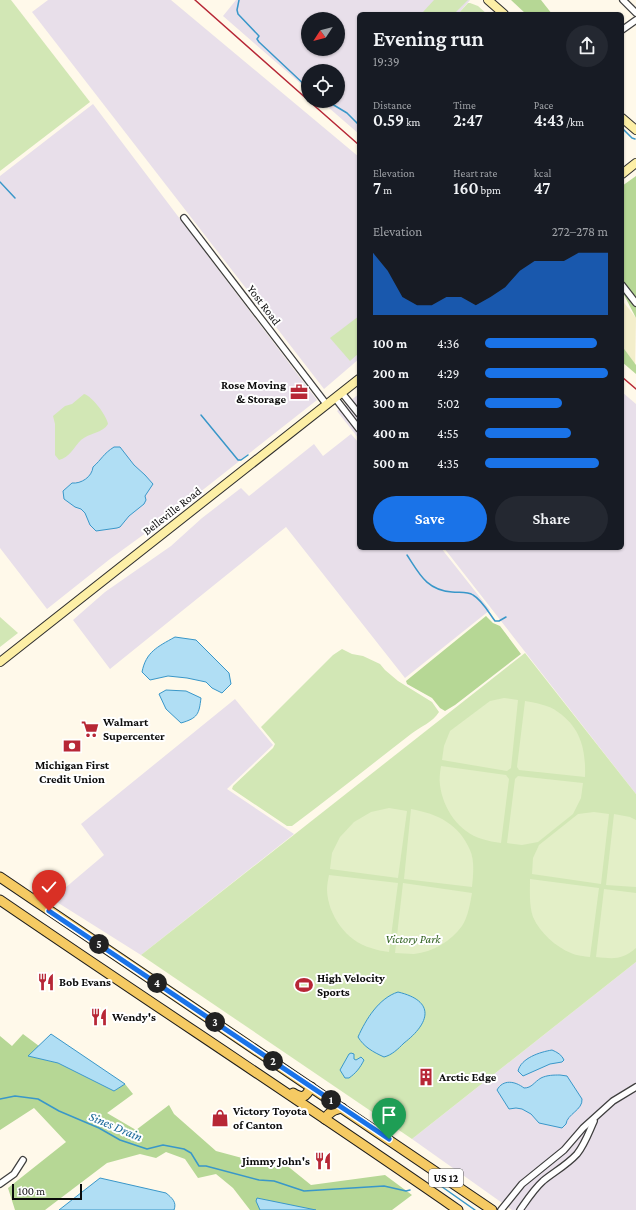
<!DOCTYPE html>
<html lang="en">
<head>
<meta charset="utf-8">
<style>
	:root { --surface:#171b24; --page:#242831; --text:#f1f3f6; --muted:#9ea1a6; --accent:#1a73e8 }
	body { margin:0; font-family:"Crimson Pro",serif; background:var(--page); color:var(--text); height:100vh; display:flex; flex-direction:column; font-size:15px; white-space:nowrap }
	* { box-sizing:border-box; margin:0 }
	p { font-size:13px; color:var(--muted) }
	.icon { flex:none; width:22px; height:22px; fill:none; stroke:currentColor; stroke-width:2; stroke-linecap:round; stroke-linejoin:round }
	.map { position:relative; flex:1; overflow:hidden }
	.panel { position:absolute; left:357px; top:12px; width:267px; height:538px; display:flex; flex-direction:column; background:var(--surface); border-radius:6px; box-shadow:0 1px 3px #0004 }
	.panel>* { flex:none }
	.needle { width:26px; rotate:234deg }
	.tools { position:absolute; left:301px; top:12px; display:grid; gap:8px }
	.tools a { display:grid; place-items:center; width:44px; height:44px; border-radius:50%; background:var(--surface); box-shadow:0 1px 3px #0004; font-size:20px }
	.scale { position:absolute; left:12px; bottom:10px; width:70px; box-sizing:border-box; padding-left:4px; border:2px solid #0b0b0b; border-top:0; font-size:11px; line-height:14px; white-space:nowrap; color:#0b0b0b; -webkit-text-stroke:3px #fff; paint-order:stroke }
	.pin { position:absolute; display:grid; place-items:center; width:34px; height:34px; color:#fff; margin:-41px -17px; border-radius:50% 50% 50% 0; rotate:-45deg; box-shadow:0 0 4px #0007 }
	.pin .icon { rotate:45deg }
	.km { position:absolute; width:20px; height:20px; margin:-10px; border-radius:50%; background:#222; color:#fff; font-size:11px; line-height:20px; text-align:center }
	.round { display:grid; place-items:center; flex:none; width:42px; height:42px; border-radius:21px; background:var(--page) }
	.summary { display:flex; align-items:center; justify-content:space-between; height:68px; padding:0 16px }
	h1 { font-size:22px; font-weight:600; line-height:30px }
	.metrics { display:grid; grid-template-columns:repeat(3,1fr); gap:6px; height:68px; padding:4px 16px }
	.metrics div { display:grid; align-content:center }
	.metrics b { font-size:17px; font-weight:600 }
	.metrics small { font-size:11px; font-weight:400 }
	.metrics p { font-size:11px }
	.chart { height:112px; padding:8px 16px }
	.chart p { display:flex; justify-content:space-between }
	.chart svg { width:100%; height:72px; margin-top:4px; fill:var(--accent); opacity:.7 }
	.primary-button { display:flex; gap:8px; margin-top:auto; padding:8px 16px }
	.primary-button a { flex:1; height:46px; border-radius:24px; background:var(--accent); color:#fff; font-size:16px; font-weight:600; line-height:46px; text-align:center }
	.primary-button a+a { background:var(--page); color:var(--text) }
	ul { padding:0 16px; list-style:none; font-size:13px }
	li { display:grid; grid-template-columns:64px 48px 1fr; align-items:center; height:30px }
	li i { height:10px; border-radius:5px; background:var(--accent) }
	.map>svg:first-child { display:block }
</style>
</head>
<body>
<div class="map">
<svg width="636" height="1210" viewBox="0 0 636 1210">
	<rect width="100%" height="100%" fill="#fff9ea"/>
	<g fill="#e8dfea" fill-rule="evenodd">
		<path d="M48,0h123l188,157v202l-35,30 -292,-377z"/>
		<path d="M236,0h234l-12,14h-99v120l-38,-33h17v-30h-30v19l-85,-74zM308,19h30v30h-30z"/>
		<path d="M93,104l224,296 -141,111 -66,48 -63,50 -47,-61v-372z"/>
		<path d="M622,392l14,12v390l-192,-246h178z"/>
		<path d="M359,394v45l-22,-28z"/>
		<path d="M351,434l8,9v105h82l49,62 -85,68 -119,-151 -176,142 -37,-49 32,-28 66,-46 31,-28 39,-30 8,8 65,-52 9,12z"/>
		<path d="M235,699l38,46 -46,44 67,45 -153,121 -89,-56 52,-44 -23,-31z"/>
		<path d="M636,962v248h-124l-100,-71z"/>
	</g>
	<path fill="#f3eecb" d="M622,300l14,18 -1,46 -13,-18z"/>
	<g fill="#d2e7b5">
		<path d="M0,0h11l79,102 -90,69z"/>
		<path d="M434,0h34l-14,14h-28l-3,-2z"/>
		<path d="M468,3h2l8,3 9,8h-29z"/>
		<path d="M359,316v37l-9,8 -20,-23z"/>
		<path d="M84,394c8,2 23,22 24,30 -5,9 -19,9 -27,16 -7,7 -12,18 -22,20l-4,-5v-31l-2,-8 12,-10 7,-2z"/>
		<path d="M0,617l18,16 -18,14z"/>
		<path d="M342,649l10,5 11,2 17,8 5,6 13,11 34,21 7,10c-6,10 -19,15 -28,22 -40,31 -79,62 -119,92h-5l-55,-37 1,-3 40,-38 2,-4 -14,-17 72,-72z"/>
		<path d="M525,653l111,141v168l-224,177 -271,-184z"/>
	</g>
	<g fill="#b6d795">
		<path d="M511,0h30l11,14h-26z"/>
		<path d="M636,176v142l-14,-27v-105z"/>
		<path d="M622,346l14,19v9l-14,-12z"/>
		<path d="M486,616l7,7 7,3 21,28 -66,51 -10,6 -5,-3 -8,-10 -25,-14 -1,-3z"/>
		<path d="M23,1034l16,12 -10,10 29,7 56,28 11,-7 8,10 -26,19 29,17 33,-25 5,9 42,37 59,16 10,-3 26,21 74,-10 27,20 -20,15h-142l-17,-22 -17,-14 -18,4 -13,-19 -19,-7 -10,6 -16,-4 -33,9 -62,47h-30l-7,-22 58,-46 -32,-34 -34,22v-94l12,10z"/>
	</g>
	<g fill="#e3efc7">
		<path d="M504,698l14,2 -7,68 -4,3 -65,-11 2,-14 6,-15 40,-30z"/>
		<path d="M525,701c11,2 24,4 33,11 23,16 28,38 27,65l-66,-7 -2,-3z"/>
		<path d="M441,766l65,9 3,4 -8,64c-6,-1 -13,-2 -19,-4 -23,-7 -39,-30 -42,-54 -1,-6 0,-13 1,-19z"/>
		<path d="M518,776l65,7 -2,15 -8,16 -35,28 -16,3 -15,-2 8,-64z"/>
		<path d="M389,808l18,3 -9,67 -68,-9 2,-16 8,-16 14,-15 17,-10z"/>
		<path d="M411,809c27,5 48,15 59,41 5,11 3,26 2,37l-68,-8z"/>
		<path d="M594,812l15,2 -8,70 -69,-10 1,-16 6,-13 39,-31z"/>
		<path d="M614,814l16,3 6,3v67l-30,-2z"/>
		<path d="M329,875l69,8 -9,69c-6,-1 -13,-2 -18,-4 -25,-7 -43,-33 -44,-58 0,-5 1,-10 2,-15z"/>
		<path d="M530,879l69,9 -9,69c-6,-1 -13,-1 -19,-4 -15,-6 -31,-20 -38,-36 -4,-12 -3,-25 -3,-38z"/>
		<path d="M403,883l69,10c-2,11 -4,24 -10,33 -11,15 -29,26 -48,28 -6,0 -13,-1 -19,-1z"/>
		<path d="M604,889l32,4v55c-14,12 -22,11 -40,9z"/>
	</g>
	<g fill="#b0def4" stroke="#3997c9">
		<path d="M114,447h6l14,18 11,10 8,9 -8,12 1,4 -2,4 -15,12 -9,11 -3,1 -21,3 -6,-6 -5,-12 -4,-4 -6,-2 -11,-8 -1,-8 9,-8c9,1 20,-6 21,-16 9,-8 10,-13 21,-20z"/>
		<path d="M175,637l21,3 33,33 2,11 -9,9 -10,-5 -6,-6 -19,-4 -19,-2 -18,4 -8,-8c4,-20 15,-25 33,-35z"/>
		<path d="M166,690l20,1 15,7c-2,16 -3,20 -20,25l-15,-14 -7,-15z"/>
		<path d="M398,992c38,9 32,31 6,51 -6,6 -12,12 -20,14 -11,-5 -20,-10 -26,-20 8,-18 21,-39 40,-45z"/>
		<path d="M51,1034l74,50 -11,7 -56,-28 -30,-7z"/>
		<path d="M552,1050c5,2 10,5 12,10l-2,2 -12,2 -27,12 -5,-5c3,-13 22,-19 34,-21z"/>
		<path d="M351,1053l3,1v5l2,1 5,-3 3,3c-4,8 -8,13 -15,18h-4l-5,-8 9,-16z"/>
		<path d="M560,1075l7,1 15,23c1,11 -15,15 -16,25l-4,4 -23,-5 -8,-9 -9,-5 -6,-1 -7,1 -12,-19c6,-11 18,-9 27,-2 8,0 10,-6 17,-10 6,-3 13,-3 19,-3z"/>
		<path d="M100,1178l66,15c6,5 11,9 8,17h-115z"/>
		<path d="M257,1198l59,12h-56l-4,-9z"/>
	</g>
	<g fill="none" stroke-linecap="round" stroke-linejoin="round">
		<g stroke="#3997c9" stroke-width="1.5">
			<path d="M239,0l-2,10 1,4 21,22 -2,3 2,3 49,46"/>
			<path d="M327,101l20,12 12,12"/>
			<path d="M622,128l10,10 3,1"/>
			<path d="M0,182l15,16"/>
			<path d="M201,415l37,45h3l7,-5"/>
			<path d="M407,555c12,18 19,35 45,37 7,1 15,-1 21,3 9,5 16,18 22,26h4l7,-4"/>
			<path d="M0,1099l15,-3 23,3 21,12 40,17 21,12 27,9 16,-4 21,4 7,4 8,13h7l53,14 15,1 30,10 80,-5 22,5 4,-1"/>
			<path d="M432,1184h6l37,26"/>
		</g>
		<g stroke="#3e3e3e" stroke-width="8">
			<g id="street">
				<path d="M623,0l13,13"/>
				<path d="M622,30l14,-10"/>
				<path d="M184,218l143,187"/>
				<path d="M622,285l14,18"/>
				<path d="M342,393l17,21"/>
				<path d="M335,398l24,31"/>
				<path d="M0,1184l14,-10 9,-14"/>
				<path d="M501,1210l21,-26 42,-34 19,-22 30,-27 23,-14"/>
				<path d="M520,1210c7,-10 14,-21 23,-29 11,-9 24,-16 34,-27 8,-10 12,-22 17,-33"/>
			</g>
		</g>
		<g stroke="#2d2d2d" stroke-width="10">
			<g id="secondary">
				<path d="M488,0l16,14"/>
				<path d="M622,118l14,12"/>
				<path d="M622,174l14,-11"/>
				<path d="M0,662l359,-283"/>
			</g>
		</g>
		<g stroke="#1c1c1c" stroke-width="11">
			<g id="primary">
				<path d="M0,877l492,333"/>
				<path d="M0,900c152,104 307,205 458,310"/>
				<path d="M293,1093c10,6 13,4 18,-6"/>
				<path d="M325,1119c5,-8 9,-9 17,-11"/>
			</g>
		</g>
		<use href="#street" stroke="#fff" stroke-width="5.5"/>
		<use href="#secondary" stroke="#fdefa6" stroke-width="8"/>
		<use href="#primary" stroke="#f5ca63" stroke-width="9"/>
		<g stroke="#b72736" stroke-width="1.5">
			<path d="M195,0l113,100"/>
			<path d="M309,101l50,44"/>
			<path d="M622,377l14,12"/>
		</g>
	</g>
	<g fill="none" stroke-linecap="round" stroke-linejoin="round">
		<g stroke="#fff" stroke-width="8">
			<path id="route" d="M49,911l340,228"/>
		</g>
		<use href="#route" stroke="#1a73e8" stroke-width="5"/>
	</g>
	<defs>
		<g id="office-bare" transform="scale(1.38)"><path d="M-6-3h4V-5.5h4V-3h4V5H-6ZM-1-4.5V-3h2v-1.5ZM-6 0V1H6V0Z" fill="#b72736" stroke="#fff" stroke-width="2.5" paint-order="stroke"/></g>
		<g id="supermarket-bare" transform="scale(1.38)"><path d="M-6-5.5h2.5l.6 2H6L4.5 2H-2.5L-4.4-4H-6ZM-1.5 3.2a1.3 1.3 0 1 0 .1 0ZM3 3.2a1.3 1.3 0 1 0 .1 0Z" fill="#b72736" stroke="#fff" stroke-width="2.5" paint-order="stroke"/></g>
		<g id="bank-bare" transform="scale(1.38)"><path d="M-6-4H6V4H-6ZM0-2.3a2.3 2.3 0 1 0 0 4.6a2.3 2.3 0 1 0 0-4.6Z" fill="#b72736" stroke="#fff" stroke-width="2.5" paint-order="stroke"/></g>
		<g id="restaurant-bare" transform="scale(1.38)"><path d="M-5-6h1v4h1v-4h1v4h1v-4h1v5L-1.5 .5V6h-2V.5L-5-1ZM5-6V6H3V1.5H1.5Q1.5-4 5-6Z" fill="#b72736" stroke="#fff" stroke-width="2.5" paint-order="stroke"/></g>
		<g id="stadium-bare" transform="scale(1.38)"><path d="M0-5a6.5 5 0 1 0 0 10a6.5 5 0 1 0 0-10ZM-3.5-1.8h7v3.6h-7Z" fill="#b72736" stroke="#fff" stroke-width="2.5" paint-order="stroke"/></g>
		<g id="building-bare" transform="scale(1.38)"><path d="M-4-6H4V6H1V3H-1V6H-4ZM-2.5-4.3h1.7v1.8h-1.7ZM.8-4.3h1.7v1.8H.8ZM-2.5-1h1.7V.8h-1.7ZM.8-1h1.7V.8H.8Z" fill="#b72736" stroke="#fff" stroke-width="2.5" paint-order="stroke"/></g>
		<g id="shop-bare" transform="scale(1.38)"><path d="M-5-2.5h2.3a2.7 3.5 0 0 1 5.4 0H5L5.5 6h-11ZM-1.5-2.5h3a1.5 2.3 0 0 0-3 0Z" fill="#b72736" stroke="#fff" stroke-width="2.5" paint-order="stroke"/></g>
	</defs>
	<g fill-rule="evenodd">
		<use href="#office-bare" x="299" y="392"/>
		<use href="#supermarket-bare" x="90" y="729"/>
		<use href="#bank-bare" x="72" y="746"/>
		<use href="#restaurant-bare" x="46" y="982"/>
		<use href="#stadium-bare" x="304" y="985"/>
		<use href="#restaurant-bare" x="99" y="1017"/>
		<use href="#building-bare" x="426" y="1077"/>
		<use href="#shop-bare" x="220" y="1118"/>
		<use href="#restaurant-bare" x="323" y="1161"/>
	</g>
	<g text-anchor="middle" stroke-width="4" stroke-linejoin="round" paint-order="stroke">
		<rect fill="#fff" stroke="#545454" stroke-width="1" x="429" y="1169" width="34" height="18" rx="3"/>
		<g font-size="11" font-weight="bold" fill="#0b0b0b">
			<text x="446" y="1182">US 12</text>
		</g>
		<g font-size="12" fill="#0b0b0b" stroke="#fff">
			<text transform="translate(264 305) rotate(53)" y="4">Yost Road</text>
			<text transform="translate(172 511) rotate(-38)" y="4">Belleville Road</text>
		</g>
		<g font-size="12" font-weight="bold" fill="#0b0b0b" stroke="#fff" text-anchor="start">
			<text x="286" y="389" text-anchor="end">Rose Moving<tspan x="286" dy="14">&amp; Storage</tspan></text>
			<text x="103" y="726">Walmart<tspan x="103" dy="14">Supercenter</tspan></text>
			<text x="72" y="769" text-anchor="middle">Michigan First<tspan x="72" dy="14">Credit Union</tspan></text>
			<text x="317" y="982">High Velocity<tspan x="317" dy="14">Sports</tspan></text>
			<text x="59" y="986">Bob Evans</text>
			<text x="112" y="1021">Wendy's</text>
			<text x="439" y="1081">Arctic Edge</text>
			<text x="233" y="1115">Victory Toyota<tspan x="233" dy="14">of Canton</tspan></text>
			<text x="310" y="1165" text-anchor="end">Jimmy John's</text>
		</g>
		<g font-size="12" font-style="italic" fill="#2f601e" stroke="#fff">
			<text x="413" y="943">Victory Park</text>
		</g>
		<g font-size="13" font-style="italic" fill="#186799" stroke="#fff">
			<text transform="translate(116 1126) rotate(23)" y="5">Sines Drain</text>
		</g>
	</g>
</svg>
<div class="tools">
<a><svg class="needle" viewBox="-14 -14 28 28"><path d="M0-13l5 13h-10z" fill="#e53935"/><path d="M0 13l5-13h-10z" fill="#9ea1a6"/></svg></a>
<a><svg class="icon" aria-label="locate" viewBox="0 0 24 24"><circle cx="12" cy="12" r="6"/><path d="M12 2v4M12 18v4M2 12h4M18 12h4"/></svg></a>
</div>
<div class="scale">100 m</div>
<div class="pin" style="left:389px;top:1139px;background:#1e9e55"><svg class="icon" aria-label="arrive" viewBox="0 0 24 24"><path d="M6 21V4h12l-3 4 3 4H6"/></svg></div>
<div class="pin" style="left:49px;top:911px;background:#d93025"><svg class="icon" aria-label="check" viewBox="0 0 24 24"><path d="M5 12l5 5 9-10"/></svg></div>
<b class="km" style="left:331px;top:1100px">1</b>
<b class="km" style="left:273px;top:1061px">2</b>
<b class="km" style="left:215px;top:1022px">3</b>
<b class="km" style="left:157px;top:983px">4</b>
<b class="km" style="left:99px;top:944px">5</b>
<section class="panel">
<div class="summary"><div><h1>Evening run</h1><p>19:39</p></div><a class="round"><svg class="icon" aria-label="share" viewBox="0 0 24 24"><path d="M12 15V3M7 8l5-5 5 5M5 13v7h14v-7"/></svg></a></div>
<div class="metrics">
<div><p>Distance</p><b>0.59<small> km</small></b></div>
<div><p>Time</p><b>2:47</b></div>
<div><p>Pace</p><b>4:43<small> /km</small></b></div>
</div>
<div class="metrics">
<div><p>Elevation</p><b>7<small> m</small></b></div>
<div><p>Heart rate</p><b>160<small> bpm</small></b></div>
<div><p>kcal</p><b>47</b></div>
</div>
<div class="chart"><p><span>Elevation</span>272–278 m</p>
<svg viewBox="0 0 160 44" preserveAspectRatio="none"><path d="M0 44V6L10 17L20 33L30 38L40 38L50 33L60 33L70 38L80 33L90 27L100 17L110 11L120 11L130 11L140 6L150 6L160 6V44z"/></svg>
</div>
<ul>
<li><b>100 m</b>4:36<i style="width:91%"></i></li>
<li><b>200 m</b>4:29<i style="width:100%"></i></li>
<li><b>300 m</b>5:02<i style="width:63%"></i></li>
<li><b>400 m</b>4:55<i style="width:70%"></i></li>
<li><b>500 m</b>4:35<i style="width:93%"></i></li>
</ul>
<div class="primary-button"><a>Save</a><a>Share</a></div>
</section>
</div>
</body>
</html>
